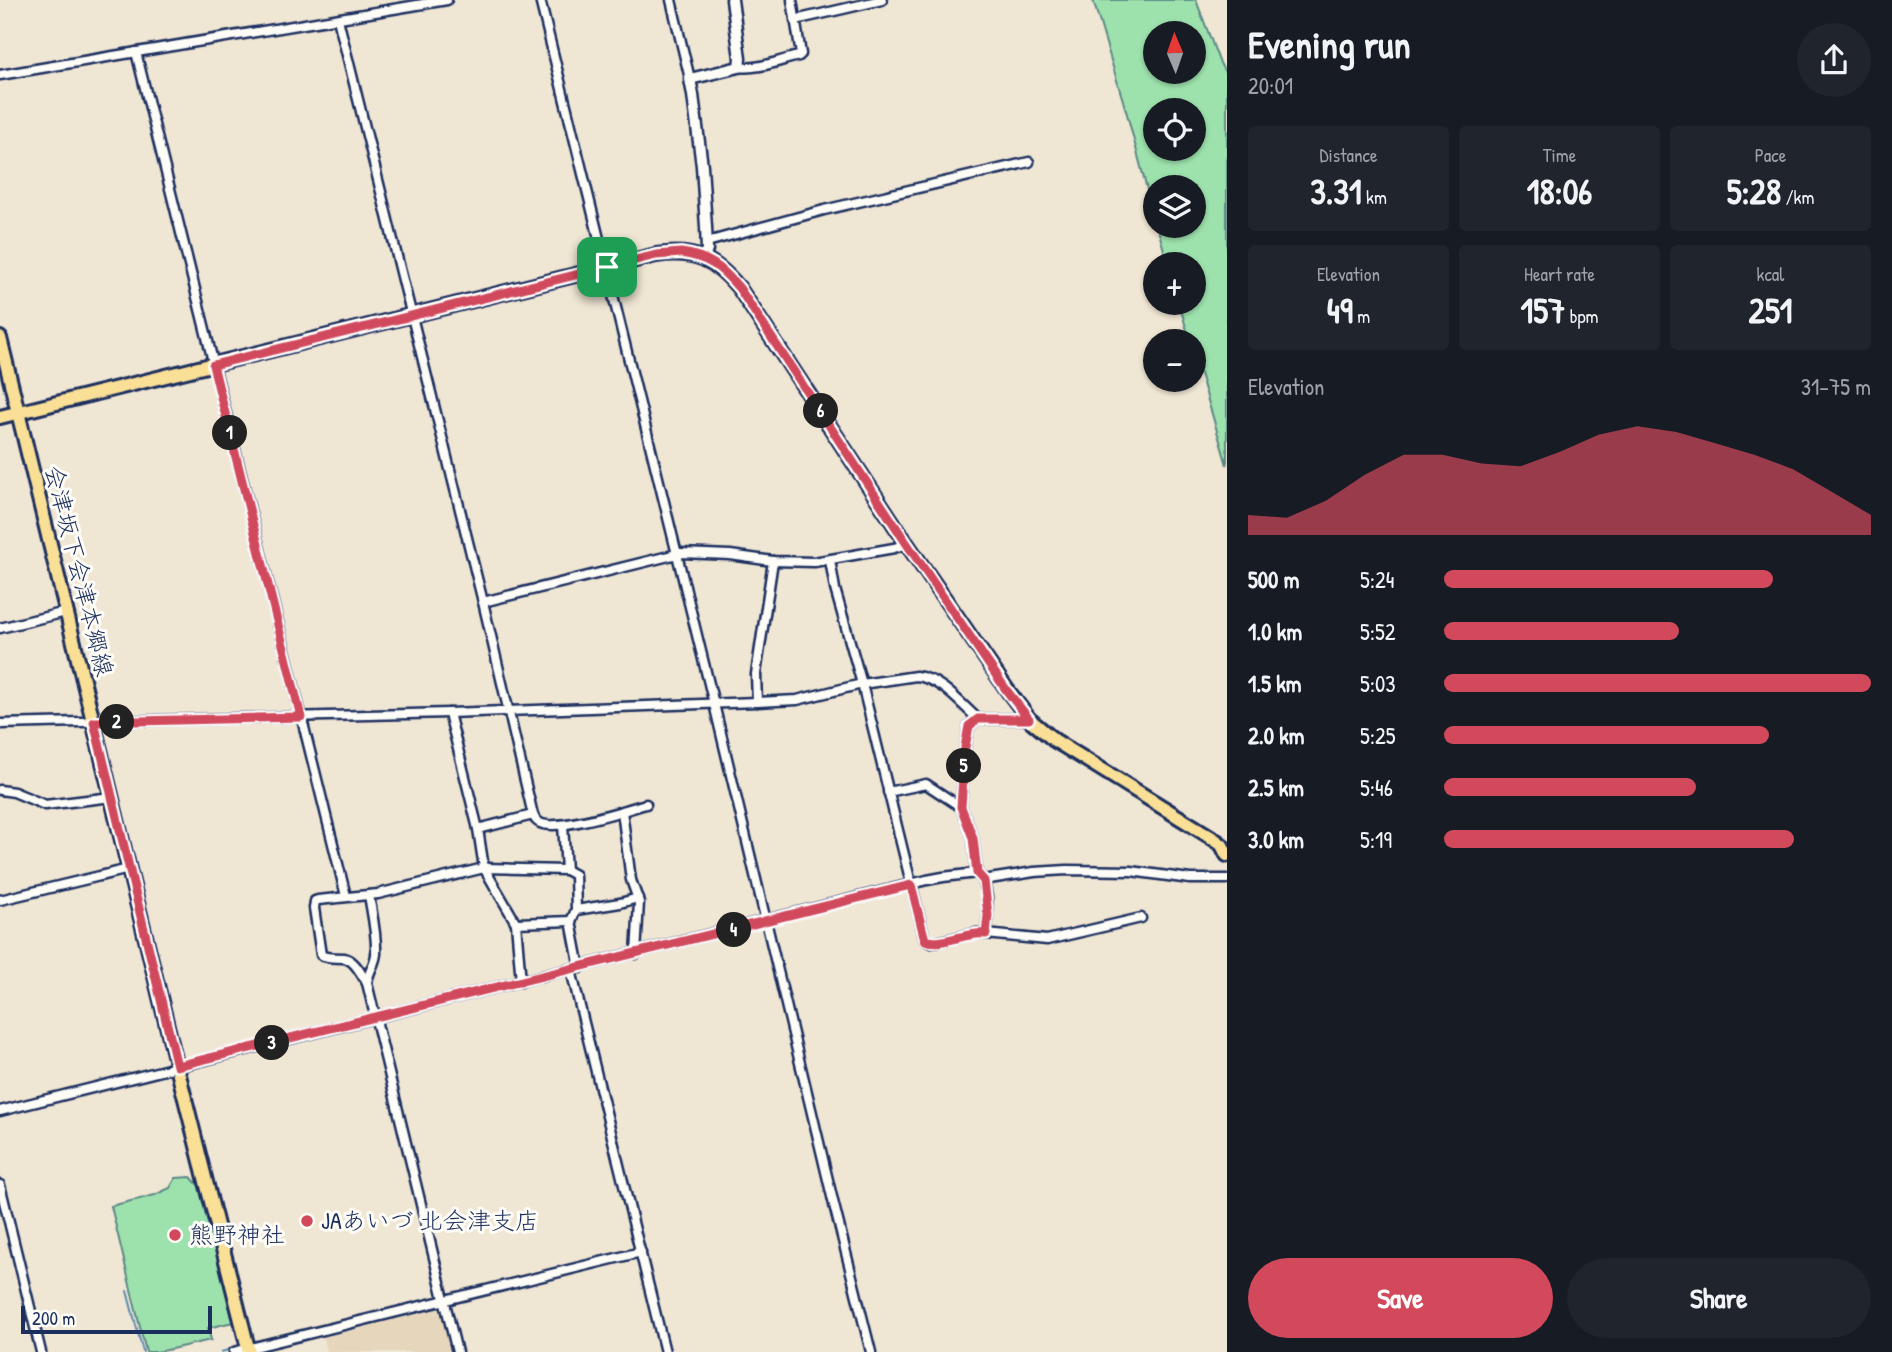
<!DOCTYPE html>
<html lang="en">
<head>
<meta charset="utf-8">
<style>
	:root { --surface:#171b24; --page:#20242c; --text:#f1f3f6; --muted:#9ea1a6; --accent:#d1495b }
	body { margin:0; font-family:"Patrick Hand","Klee One",sans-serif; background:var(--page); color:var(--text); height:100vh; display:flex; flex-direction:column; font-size:26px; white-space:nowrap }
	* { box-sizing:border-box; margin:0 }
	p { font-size:23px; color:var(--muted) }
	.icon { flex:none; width:38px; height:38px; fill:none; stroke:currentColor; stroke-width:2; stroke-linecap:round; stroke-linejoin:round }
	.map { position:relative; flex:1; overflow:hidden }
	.drawer { display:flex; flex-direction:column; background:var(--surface); width:665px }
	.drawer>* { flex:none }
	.needle { width:46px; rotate:358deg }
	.tools { position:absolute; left:1143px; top:21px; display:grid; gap:14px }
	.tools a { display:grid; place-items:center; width:63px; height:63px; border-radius:50%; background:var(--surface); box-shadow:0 2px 5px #0004; font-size:35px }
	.scale { position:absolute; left:21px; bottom:18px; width:191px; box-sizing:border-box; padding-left:7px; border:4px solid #1b2f5e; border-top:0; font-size:19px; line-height:24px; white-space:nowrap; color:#1b2f5e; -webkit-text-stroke:5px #fdfcf7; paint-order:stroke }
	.pin { position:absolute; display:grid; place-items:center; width:60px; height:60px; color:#fff; margin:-30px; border-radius:14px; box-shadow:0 4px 10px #0006 }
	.km { position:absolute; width:35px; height:35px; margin:-18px; border-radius:50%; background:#222; color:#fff; font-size:19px; line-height:35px; text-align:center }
	.round { display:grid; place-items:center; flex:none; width:74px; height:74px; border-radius:37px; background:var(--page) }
	.headline { display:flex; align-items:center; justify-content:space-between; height:119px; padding:0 21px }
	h1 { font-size:38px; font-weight:700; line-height:52px }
	.figures { display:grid; grid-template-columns:repeat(3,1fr); gap:10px; height:119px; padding:7px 21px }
	.figures div { display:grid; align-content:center; border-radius:7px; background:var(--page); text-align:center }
	.figures b { font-size:35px; font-weight:700 }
	.figures small { font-size:19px; font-weight:400 }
	.figures p { font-size:19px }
	.chart { height:196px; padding:14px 21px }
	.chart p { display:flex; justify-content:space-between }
	.chart svg { width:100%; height:126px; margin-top:7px; fill:var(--accent); opacity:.7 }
	.cta { display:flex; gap:14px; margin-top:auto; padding:14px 21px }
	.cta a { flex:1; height:80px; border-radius:42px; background:var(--accent); color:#fff; font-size:28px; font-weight:700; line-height:80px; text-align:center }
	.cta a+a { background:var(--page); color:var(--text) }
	ul { padding:0 21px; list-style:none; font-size:23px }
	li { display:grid; grid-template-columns:112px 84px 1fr; align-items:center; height:52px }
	li i { height:18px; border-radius:9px; background:var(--accent) }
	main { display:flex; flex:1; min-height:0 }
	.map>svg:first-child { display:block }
</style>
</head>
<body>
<main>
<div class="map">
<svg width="1227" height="1352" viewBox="0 0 1227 1352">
	<rect width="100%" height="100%" fill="#f0e6d4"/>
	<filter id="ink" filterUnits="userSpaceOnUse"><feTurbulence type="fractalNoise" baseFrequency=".0143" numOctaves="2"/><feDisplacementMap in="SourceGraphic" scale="14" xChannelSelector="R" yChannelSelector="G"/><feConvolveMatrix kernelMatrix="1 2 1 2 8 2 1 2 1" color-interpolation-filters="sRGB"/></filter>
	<g filter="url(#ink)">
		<path fill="#e6d6bc" d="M438,1309l3,2 10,41h-124l-3,-15z"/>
		<g fill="#9de2ad" stroke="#5c8886" stroke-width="2" fill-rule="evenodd">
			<path d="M1093,0h103l23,61 8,15v389l-33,-112v-12h-4l-11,-38h15v-39h-26l-11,-38h37v-39h-39v33l-28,-106zM1155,33h39v39h-39zM1155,110h39v39h-39z"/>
			<path d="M191,1177l7,8h2l33,137 -25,6 3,12 -53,12h-12l-35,-146 44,-11 15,-7 6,-10z"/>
		</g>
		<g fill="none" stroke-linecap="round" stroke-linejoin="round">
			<g stroke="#5a8baf" stroke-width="2">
				<path d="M127,1291l16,61"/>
				<path d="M221,1352l11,-3"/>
			</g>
			<g stroke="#1b2f5e" stroke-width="13">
				<g id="minor">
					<path d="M540,0l174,704 120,501 37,147"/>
					<path d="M671,0l19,79"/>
					<path d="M338,19l145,583 50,213c2,4 3,6 7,8 18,9 85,-13 106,-19"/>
					<path d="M795,20l87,-20"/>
					<path d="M136,52l210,844"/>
					<path d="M739,67c19,3 41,-7 60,-11l2,-2 -9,-54"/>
					<path d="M0,75l447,-75"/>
					<path d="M707,242l117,-32 205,-48"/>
					<path d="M830,560l5,29 27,95 63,256 7,3 44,-10 71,7 94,-22"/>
					<path d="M483,602l198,-49 49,2 43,6 41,1 80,-14 13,-4"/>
					<path d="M0,628l66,-16"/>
					<path d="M757,702l-1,-28 17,-113"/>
					<path d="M449,713l29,116 6,39 32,55 5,59"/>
					<path d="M0,724l449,-11 308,-11 40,-2 65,-16 54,-8c24,2 44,27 62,43"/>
					<path d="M0,790l14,2 31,13 67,-8"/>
					<path d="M888,792l38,-8 35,23 6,15 6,16 4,35 7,8 3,16 1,18 -2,19"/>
					<path d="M961,807l4,-60 4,-21 9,-7h51"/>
					<path d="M622,811l9,69 8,22 -3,52"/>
					<path d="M563,825l3,45"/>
					<path d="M478,829l55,-14"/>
					<path d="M983,880l51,-8 33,-2 64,1 59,8h37"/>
					<path d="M369,895c3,19 8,40 7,59 -1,11 -8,18 -9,29l90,369"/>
					<path d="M0,900l129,-31"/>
					<path d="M576,910l44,-7 18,-5"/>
					<path d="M571,921l9,47"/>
					<path d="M571,970l94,382"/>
					<path d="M367,983c-6,-9 -12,-23 -23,-25 -9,-1 -15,1 -23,-3l-7,-47 1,-7 3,-1 60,-6 106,-26 82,2 9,5 1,35 -5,11 -55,2"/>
					<path d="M0,1111l927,-231 16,-3 34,-4"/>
					<path d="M0,1185l41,167"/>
					<path d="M234,1352l407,-100"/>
				</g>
			</g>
			<g stroke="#1b2f5e" stroke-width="15">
				<path id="tertiary" d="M703,257l4,-7 -1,-23 -4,-61 -9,-71 -3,-16 49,-12 1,-9 -8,-58"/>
			</g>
			<g stroke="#1b2f5e" stroke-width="18">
				<g id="primary">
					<path d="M0,338l177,729 72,285"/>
					<path d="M0,417l656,-162c39,-6 59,4 83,33l168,256 101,147 21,28 25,21 160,99 8,6 5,10"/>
				</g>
			</g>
			<use href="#minor" stroke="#fdfcf7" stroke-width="8"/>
			<use href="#tertiary" stroke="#fdfcf7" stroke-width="10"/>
			<use href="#primary" stroke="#fadf96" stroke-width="12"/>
		</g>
	</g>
	<g fill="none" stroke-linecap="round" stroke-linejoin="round" filter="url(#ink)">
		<g stroke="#fff" stroke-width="14">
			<path id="route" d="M681,253c28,4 40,14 58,35l168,256 100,147 22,28h-51l-9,7 -4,21 -4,60 12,31 4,35 7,8 4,34 -2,19c-20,-3 -44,13 -61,6l-14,-55 -734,181 -83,-344 207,-5 -88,-352 443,-110z"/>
		</g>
		<use href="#route" stroke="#d1495b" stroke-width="9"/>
	</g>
	<g fill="#d1495b" stroke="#fdfcf7" stroke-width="2.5">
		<circle cx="307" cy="1221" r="7"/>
		<circle cx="175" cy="1235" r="7"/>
	</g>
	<g text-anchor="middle" stroke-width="6" stroke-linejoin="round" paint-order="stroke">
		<g font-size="24" fill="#1b2f5e" stroke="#fdfcf7">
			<text transform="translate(79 571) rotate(76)" y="8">会津坂下会津本郷線</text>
		</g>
		<g font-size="24" fill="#1b2f5e" stroke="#fdfcf7" text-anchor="start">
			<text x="321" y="1229">JAあいづ 北会津支店</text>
			<text x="189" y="1243">熊野神社</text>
		</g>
	</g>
</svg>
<div class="tools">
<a><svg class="needle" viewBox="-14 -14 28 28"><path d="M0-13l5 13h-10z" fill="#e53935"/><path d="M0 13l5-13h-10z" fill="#9ea1a6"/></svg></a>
<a><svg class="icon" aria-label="locate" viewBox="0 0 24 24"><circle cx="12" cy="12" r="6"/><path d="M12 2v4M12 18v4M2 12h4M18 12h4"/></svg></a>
<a><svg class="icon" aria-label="layers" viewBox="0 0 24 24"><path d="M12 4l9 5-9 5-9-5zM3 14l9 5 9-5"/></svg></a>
<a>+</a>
<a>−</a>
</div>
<div class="scale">200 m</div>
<div class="pin" style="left:607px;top:267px;background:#1e9e55"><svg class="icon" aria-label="arrive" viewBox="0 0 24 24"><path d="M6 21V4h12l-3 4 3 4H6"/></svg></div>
<b class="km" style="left:230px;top:433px">1</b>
<b class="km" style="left:117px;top:722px">2</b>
<b class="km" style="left:272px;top:1043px">3</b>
<b class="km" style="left:734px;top:930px">4</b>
<b class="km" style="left:964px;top:766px">5</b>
<b class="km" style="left:821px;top:411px">6</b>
</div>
<section class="drawer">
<div class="headline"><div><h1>Evening run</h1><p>20:01</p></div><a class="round"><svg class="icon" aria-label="share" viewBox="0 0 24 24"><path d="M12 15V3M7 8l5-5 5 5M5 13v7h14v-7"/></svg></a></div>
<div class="figures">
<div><p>Distance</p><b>3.31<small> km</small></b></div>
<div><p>Time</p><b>18:06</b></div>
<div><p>Pace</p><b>5:28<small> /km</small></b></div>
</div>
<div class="figures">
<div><p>Elevation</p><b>49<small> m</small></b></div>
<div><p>Heart rate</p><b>157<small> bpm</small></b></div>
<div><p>kcal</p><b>251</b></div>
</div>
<div class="chart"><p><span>Elevation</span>31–75 m</p>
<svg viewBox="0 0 160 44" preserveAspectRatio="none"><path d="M0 44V37L10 38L20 32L30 23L40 16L50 16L60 19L70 20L80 15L90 9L100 6L110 8L120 12L130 16L140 21L150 29L160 37V44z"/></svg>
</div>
<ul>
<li><b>500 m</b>5:24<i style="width:77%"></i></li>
<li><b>1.0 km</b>5:52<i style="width:55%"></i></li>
<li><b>1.5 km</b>5:03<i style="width:100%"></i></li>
<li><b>2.0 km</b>5:25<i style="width:76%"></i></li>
<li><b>2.5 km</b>5:46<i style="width:59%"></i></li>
<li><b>3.0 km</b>5:19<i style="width:82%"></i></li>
</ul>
<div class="cta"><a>Save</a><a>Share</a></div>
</section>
</main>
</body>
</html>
